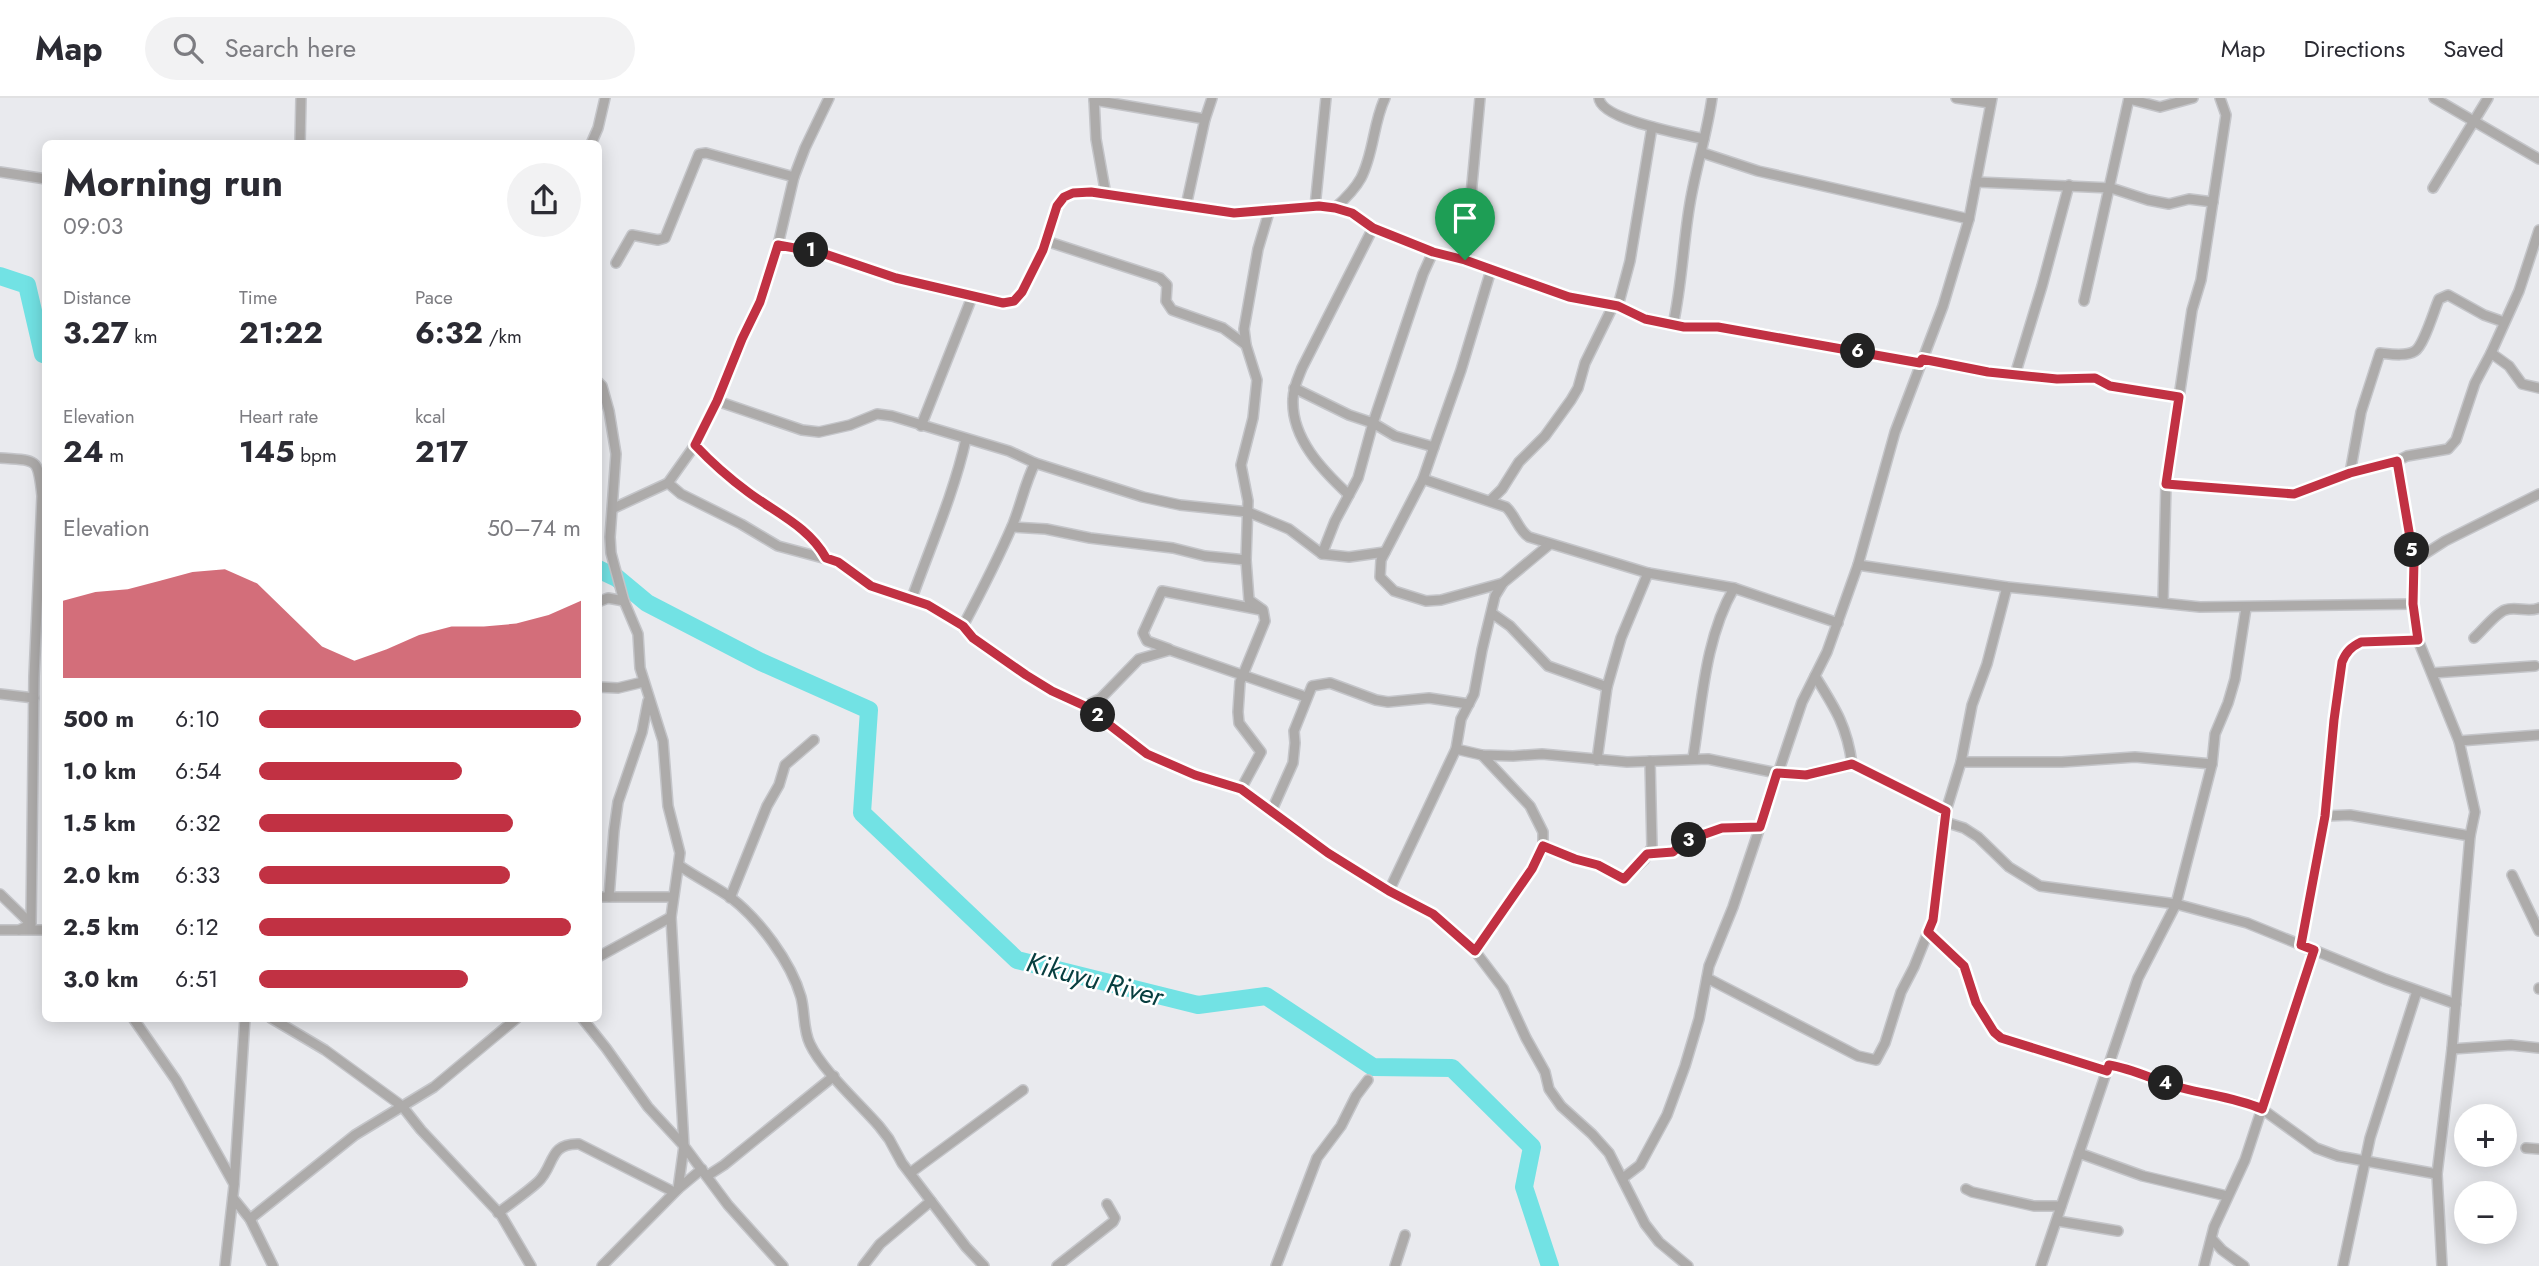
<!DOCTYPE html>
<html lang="en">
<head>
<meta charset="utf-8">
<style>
	:root { --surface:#fff; --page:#f2f2f3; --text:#2b2b33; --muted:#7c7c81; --line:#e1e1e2; --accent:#c13143 }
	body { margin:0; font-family:Jost,sans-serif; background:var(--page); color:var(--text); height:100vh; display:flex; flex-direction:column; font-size:26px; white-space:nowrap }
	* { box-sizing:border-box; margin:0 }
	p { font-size:23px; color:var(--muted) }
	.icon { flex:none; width:38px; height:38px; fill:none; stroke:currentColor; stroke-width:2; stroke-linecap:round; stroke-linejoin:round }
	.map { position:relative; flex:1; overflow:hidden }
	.panel { position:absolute; left:42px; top:42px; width:560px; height:882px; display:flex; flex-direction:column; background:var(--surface); border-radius:10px; box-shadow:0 4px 18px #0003 }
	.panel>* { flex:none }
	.fabs { position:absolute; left:2454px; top:1006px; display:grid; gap:14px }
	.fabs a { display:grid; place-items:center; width:63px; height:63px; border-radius:50%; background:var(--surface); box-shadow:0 4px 18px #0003; font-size:35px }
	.pin { position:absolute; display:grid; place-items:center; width:60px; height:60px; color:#fff; margin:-72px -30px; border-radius:50% 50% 50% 0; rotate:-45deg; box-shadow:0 0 7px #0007 }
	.pin .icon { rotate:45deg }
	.km { position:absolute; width:35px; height:35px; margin:-18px; border-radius:50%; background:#222; color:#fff; font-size:19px; line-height:35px; text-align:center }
	.round { display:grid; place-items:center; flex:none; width:74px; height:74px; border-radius:37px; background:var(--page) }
	.overview { display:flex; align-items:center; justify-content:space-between; height:119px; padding:0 21px }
	h1 { font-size:38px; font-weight:700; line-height:52px }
	.figures { display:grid; grid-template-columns:repeat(3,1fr); gap:10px; height:119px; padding:7px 21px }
	.figures div { display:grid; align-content:center }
	.figures b { font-size:30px; font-weight:700 }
	.figures small { font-size:19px; font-weight:400 }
	.figures p { font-size:19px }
	.chart { height:196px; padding:14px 21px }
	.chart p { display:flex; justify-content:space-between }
	.chart svg { width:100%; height:126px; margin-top:7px; fill:var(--accent); opacity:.7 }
	ul { padding:0 21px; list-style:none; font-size:23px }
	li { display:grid; grid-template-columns:112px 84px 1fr; align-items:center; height:52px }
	li i { height:18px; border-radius:9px; background:var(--accent) }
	header { display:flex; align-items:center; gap:42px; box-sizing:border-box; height:98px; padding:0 35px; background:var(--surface); border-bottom:2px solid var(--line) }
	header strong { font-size:33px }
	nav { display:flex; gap:38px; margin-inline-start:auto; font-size:24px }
	.search { width:490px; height:63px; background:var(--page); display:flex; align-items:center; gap:18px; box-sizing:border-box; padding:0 24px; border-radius:38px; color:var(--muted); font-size:26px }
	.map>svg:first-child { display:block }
</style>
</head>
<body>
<header>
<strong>Map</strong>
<div class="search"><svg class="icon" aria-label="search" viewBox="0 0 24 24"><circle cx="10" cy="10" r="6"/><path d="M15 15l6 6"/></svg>Search here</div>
<nav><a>Map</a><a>Directions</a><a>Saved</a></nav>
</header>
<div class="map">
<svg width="2539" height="1168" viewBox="0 0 2539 1168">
	<rect width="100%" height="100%" fill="#e9eaee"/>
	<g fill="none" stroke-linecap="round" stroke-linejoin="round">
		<g stroke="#72e2e4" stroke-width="18">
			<path d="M0,178l27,9 16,69 3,1"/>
			<path d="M598,471l19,9 30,25 114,59 108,48 -7,103 155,147 181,45 68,-9 107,71 79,1 80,79 -8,40 26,79"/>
		</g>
		<g stroke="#c4c5c9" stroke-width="12">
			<g id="minor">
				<path d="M1094,0l2,41 10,56"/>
				<path d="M1599,0c2,22 85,36 105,41"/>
				<path d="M1956,0l34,5"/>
				<path d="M2434,0l105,61"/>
				<path d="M2129,1l31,8 33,-9"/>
				<path d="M1094,2l111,19"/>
				<path d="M300,46l1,-46"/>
				<path d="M591,46l7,-16 7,-30"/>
				<path d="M1703,55l55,18 211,48"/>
				<path d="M0,74l46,7"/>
				<path d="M1976,84l135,6 37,12 21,4 20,-5 24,3"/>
				<path d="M2433,90l55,-90"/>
				<path d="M1186,108l19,-87 7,-21"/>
				<path d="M1315,109l11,-109"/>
				<path d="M1335,110c10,-9 20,-19 26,-30 13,-25 12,-55 24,-80"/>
				<path d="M1046,143l114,37 7,7 -1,16 6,9 51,18 23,17"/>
				<path d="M778,147l44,8 74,25 107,25 11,-2 8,-9 21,-42 14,-44 7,-9 9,-4 19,-1 142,21 85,-7 16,2 17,5 21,15 60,24 32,8 104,37 49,9 27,13 38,8h35l67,11 135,25"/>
				<path d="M1465,162l15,-162"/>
				<path d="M616,165l16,-28 26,5 7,-2 34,-84 7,-1 88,24"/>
				<path d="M1491,172l-30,100 -27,77 -11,32 -42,81 -1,17 14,14 32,10 15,-1 62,-17"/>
				<path d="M2084,203l45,-203"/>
				<path d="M1618,208l12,-45 22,-134"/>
				<path d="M1673,227c9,-40 10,-82 17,-122 6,-36 17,-69 22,-105"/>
				<path d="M2491,255l18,13 13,18 17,4"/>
				<path d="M1922,261l66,13 69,7 38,-1 15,8 69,11"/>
				<path d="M2015,277l27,-89 27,-101"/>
				<path d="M598,284l4,4 7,25 7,43 -6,83 1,16 13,48 14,33 2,34 23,73 5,65 12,47 -9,64 13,229 -6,43 -76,77"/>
				<path d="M1294,290l55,27 24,8 22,13 39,11"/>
				<path d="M717,303l85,29 17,2 31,-7 27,-11 15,2 117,35 26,12 108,34 37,8 68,7 41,17 33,25 27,3 36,-5"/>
				<path d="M921,328l51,-129"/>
				<path d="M695,347c16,17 33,33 53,47 28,21 61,35 78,66"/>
				<path d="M0,360c37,3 38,-2 42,38l-8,181 -3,247 -12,6"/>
				<path d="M2350,375l11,-61 19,-59c10,1 26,4 35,-2 9,-6 19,-41 24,-52l9,-4 36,20 20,7"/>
				<path d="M1423,381l83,28c10,9 12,23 23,30l119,36 86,15 104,35"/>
				<path d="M668,385l13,11 60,30 37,22 60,16 33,24 57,19 35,21 10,12 53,37 26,16 33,15 62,48 48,21 46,14 87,64 61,38 44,23 42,37 28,37 23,50 19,34 4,17 12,17 31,28 17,19 36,71 14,18 29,24"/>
				<path d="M2166,386l128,10 56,-21 47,-12"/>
				<path d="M1349,397c-27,-25 -58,-57 -56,-96 0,-11 5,-21 9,-31l71,-140"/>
				<path d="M1490,403l12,-12 17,-27 26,-26 26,-36 7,-12 7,-25 28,-57"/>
				<path d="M614,410l54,-25 27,-38 22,-44 25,-62 18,-37 18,-57 16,-68 11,-29 24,-50"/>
				<path d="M1012,429l34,2 44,9 83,10 32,8 41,4"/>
				<path d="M1322,456l13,-33 23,-43 15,-55 50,-149 10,-22"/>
				<path d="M2414,463l31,-20 94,-47"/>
				<path d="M1858,467l149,22 193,20 213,-3"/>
				<path d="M912,500c19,-53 42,-105 54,-159"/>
				<path d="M598,504l10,-4 16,3"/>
				<path d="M2163,505l3,-119 26,-174 9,-30 25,-165 -6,-17"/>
				<path d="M1493,516l17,12 38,40 59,21"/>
				<path d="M963,528c18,-34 35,-67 50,-102 8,-20 12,-41 22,-61"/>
				<path d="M2474,540c8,-7 22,-25 31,-28 11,-4 24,3 34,-2"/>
				<path d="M1169,551l-22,-8 -4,-8 19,-42 99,19"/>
				<path d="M2432,575l103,-7"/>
				<path d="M1815,578c20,32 32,50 37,88"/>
				<path d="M598,589l20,1 25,-6"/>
				<path d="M0,596l34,4"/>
				<path d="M1085,608l16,-8 38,-39 31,-9 136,47"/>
				<path d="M2459,643l80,-6"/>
				<path d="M1456,651l26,6 31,1 29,-2 85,8 81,-3 69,14 24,2 51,-11 94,47"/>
				<path d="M1693,660c9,-56 12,-120 41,-170"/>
				<path d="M1597,662l10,-73 14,-49 27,-65"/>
				<path d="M1961,664h101l73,-5 77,7"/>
				<path d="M1241,691l20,-37 -22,-29 -1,-11 2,-30 25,-61 -2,-11 -14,-10 -3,-40 2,-59 -7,-36 12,-47 4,-38 -11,-35 -2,-16 14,-80 11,-37"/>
				<path d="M1272,712l21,-47 2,-20 -1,-12 18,-45 18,-3 46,17 12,2 41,-4 40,6"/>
				<path d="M2325,718l25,-1 120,21"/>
				<path d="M1945,724l19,6 14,9 31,30 31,19 136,18 71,19 138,56 71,25"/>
				<path d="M1543,748l32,13 23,6 26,14 20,-19 8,-13 -2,-86"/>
				<path d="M1647,756l26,-2 12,-11 37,-13 39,-1"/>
				<path d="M680,768c16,11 34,20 50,31 29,22 61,65 71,100 4,15 2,33 9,47 12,26 50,60 69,82l10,13 13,24 64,84 18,19"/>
				<path d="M2512,777l27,56"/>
				<path d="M1389,793l67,-142 5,-30 13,-25 8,-44 13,-54 8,-13 47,-39"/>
				<path d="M0,796l31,30"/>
				<path d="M598,799h75"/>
				<path d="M609,799l5,-66 4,-29 24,-70 6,-31"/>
				<path d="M730,800l37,-92 12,-21 6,-20 29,-25"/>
				<path d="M0,832h46"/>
				<path d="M1928,834l36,34 12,37 18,29 7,6 106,33"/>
				<path d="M2301,847l24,-129 9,-96 8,-58c4,-10 9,-15 19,-20l57,-2"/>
				<path d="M1475,853l57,-82 11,-23v-14l-13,-26 -48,-51"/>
				<path d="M598,859l73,-40"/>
				<path d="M1707,880l151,78 18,4 9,-17 16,-51 13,-25 19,-47 13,-109 15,-49 11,-57 15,-41 20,-77"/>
				<path d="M2539,891v-1"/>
				<path d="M133,920l43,62 58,104"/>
				<path d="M271,920l54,32 77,56 19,24 80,85 30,51"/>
				<path d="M582,920l24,30 42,59 36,39 44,59 55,61"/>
				<path d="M2452,951l59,-4 28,3"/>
				<path d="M2109,967l17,3 54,20 72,16 10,5 54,39 22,8 99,18"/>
				<path d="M2526,1050l13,1"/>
				<path d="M2079,1055l64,23 84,20"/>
				<path d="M910,1075l113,-83"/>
				<path d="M707,1078l17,-11 110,-89"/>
				<path d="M1623,1080l17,-13 27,-50 18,-49 14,-47 10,-53 24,-59 69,-205 25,-50 31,-87 37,-133 48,-126 26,-87 23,-121"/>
				<path d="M678,1091l24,-20"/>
				<path d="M1966,1091l6,3 62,14h27"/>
				<path d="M233,1100l17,21 23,47"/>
				<path d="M498,1115c13,-10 28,-20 40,-31 17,-16 10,-39 41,-38l95,48"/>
				<path d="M250,1121l105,-84 79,-48 83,-69"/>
				<path d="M2058,1123l60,10"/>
				<path d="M2212,1141l10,11 22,16"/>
				<path d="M225,1168l9,-80 11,-168"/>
				<path d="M863,1168l17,-22 51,-43"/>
				<path d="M1057,1168l56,-44 2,-4 -8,-14"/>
				<path d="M1276,1168l41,-108 24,-32 15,-30 12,-16"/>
				<path d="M1395,1168l10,-31"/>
				<path d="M2041,1168l97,-288 38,-74 36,-140 3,-30 13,-31 7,-24 11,-71"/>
				<path d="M2204,1168l10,-39 31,-67 69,-210"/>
				<path d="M2343,1168l27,-128 47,-147"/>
				<path d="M2442,1168l-5,-92 15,-125 18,-213 5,-24 -16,-71 -41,-101 -5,-36 1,-43 -17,-100 10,-5 41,-7 8,-9 19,-57 16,-30 28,-62 20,-61"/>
			</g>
		</g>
		<use href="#minor" stroke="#adabaa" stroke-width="9"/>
	</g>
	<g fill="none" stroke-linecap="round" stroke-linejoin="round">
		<g stroke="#fff" stroke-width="14">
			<path id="route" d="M1091,94l143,21 85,-7 16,2 17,5 21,15 60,24 32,8 104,37 49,9 27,13 39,8h34l202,36 2,-4 66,13 69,7 38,-1 15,8 69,11 -13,87 128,10 56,-21 47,-12 17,100 -1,43 5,36 -57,2c-10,5 -15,10 -19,20l-8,58 -9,96 -24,129 13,5 -52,159c-25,-11 -53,-14 -80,-21 -25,-6 -47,-19 -73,-23l-2,6 -106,-33 -7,-6 -18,-29 -12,-37 -36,-34 5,-12 13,-109 -94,-47 -46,11 -29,-2 -17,54 -38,1 -37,13 -12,11 -26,2 -23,25 -26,-14 -23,-6 -32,-13 -11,23 -57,82 -42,-37 -44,-23 -61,-38 -87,-64 -46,-14 -48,-21 -62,-48 -33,-15 -26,-16 -53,-37 -10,-12 -35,-21 -57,-19 -33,-24 -12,-4c-17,-31 -50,-45 -78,-66 -19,-14 -37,-30 -53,-47l22,-44 25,-62 18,-37 18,-57 44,8 74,25 107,25 11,-2 8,-9 21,-42 14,-44 7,-9 9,-4z"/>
		</g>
		<use href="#route" stroke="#c13143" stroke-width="9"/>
	</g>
	<g text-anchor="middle" stroke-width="5" stroke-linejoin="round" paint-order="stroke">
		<g font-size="28" font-style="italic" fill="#073e3f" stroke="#fff">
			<text transform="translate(1095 881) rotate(15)" y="10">Kikuyu River</text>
		</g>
	</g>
</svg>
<div class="fabs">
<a>+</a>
<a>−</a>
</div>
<div class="pin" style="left:1465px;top:162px;background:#1e9e55"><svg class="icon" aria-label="arrive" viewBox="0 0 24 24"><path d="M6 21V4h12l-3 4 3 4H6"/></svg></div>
<b class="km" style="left:811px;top:152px">1</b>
<b class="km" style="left:1098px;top:617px">2</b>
<b class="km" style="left:1689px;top:742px">3</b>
<b class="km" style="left:2166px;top:985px">4</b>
<b class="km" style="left:2412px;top:452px">5</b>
<b class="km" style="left:1858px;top:253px">6</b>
<section class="panel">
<div class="overview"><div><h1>Morning run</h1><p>09:03</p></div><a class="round"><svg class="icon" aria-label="share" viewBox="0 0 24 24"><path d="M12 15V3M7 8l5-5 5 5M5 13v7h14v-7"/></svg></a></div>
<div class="figures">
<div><p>Distance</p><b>3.27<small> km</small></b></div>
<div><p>Time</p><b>21:22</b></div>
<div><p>Pace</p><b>6:32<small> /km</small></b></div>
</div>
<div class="figures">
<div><p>Elevation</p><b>24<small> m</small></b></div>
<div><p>Heart rate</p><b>145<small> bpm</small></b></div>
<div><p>kcal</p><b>217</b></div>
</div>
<div class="chart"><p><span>Elevation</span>50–74 m</p>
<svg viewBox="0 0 160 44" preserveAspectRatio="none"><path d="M0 44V17L10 14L20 13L30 10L40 7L50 6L60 11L70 22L80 33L90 38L100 34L110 29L120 26L130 26L140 25L150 22L160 17V44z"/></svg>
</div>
<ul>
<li><b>500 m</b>6:10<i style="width:100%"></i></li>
<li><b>1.0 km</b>6:54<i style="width:63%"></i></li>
<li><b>1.5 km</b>6:32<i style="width:79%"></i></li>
<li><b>2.0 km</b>6:33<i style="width:78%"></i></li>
<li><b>2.5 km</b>6:12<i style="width:97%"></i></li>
<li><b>3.0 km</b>6:51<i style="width:65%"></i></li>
</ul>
</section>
</div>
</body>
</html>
